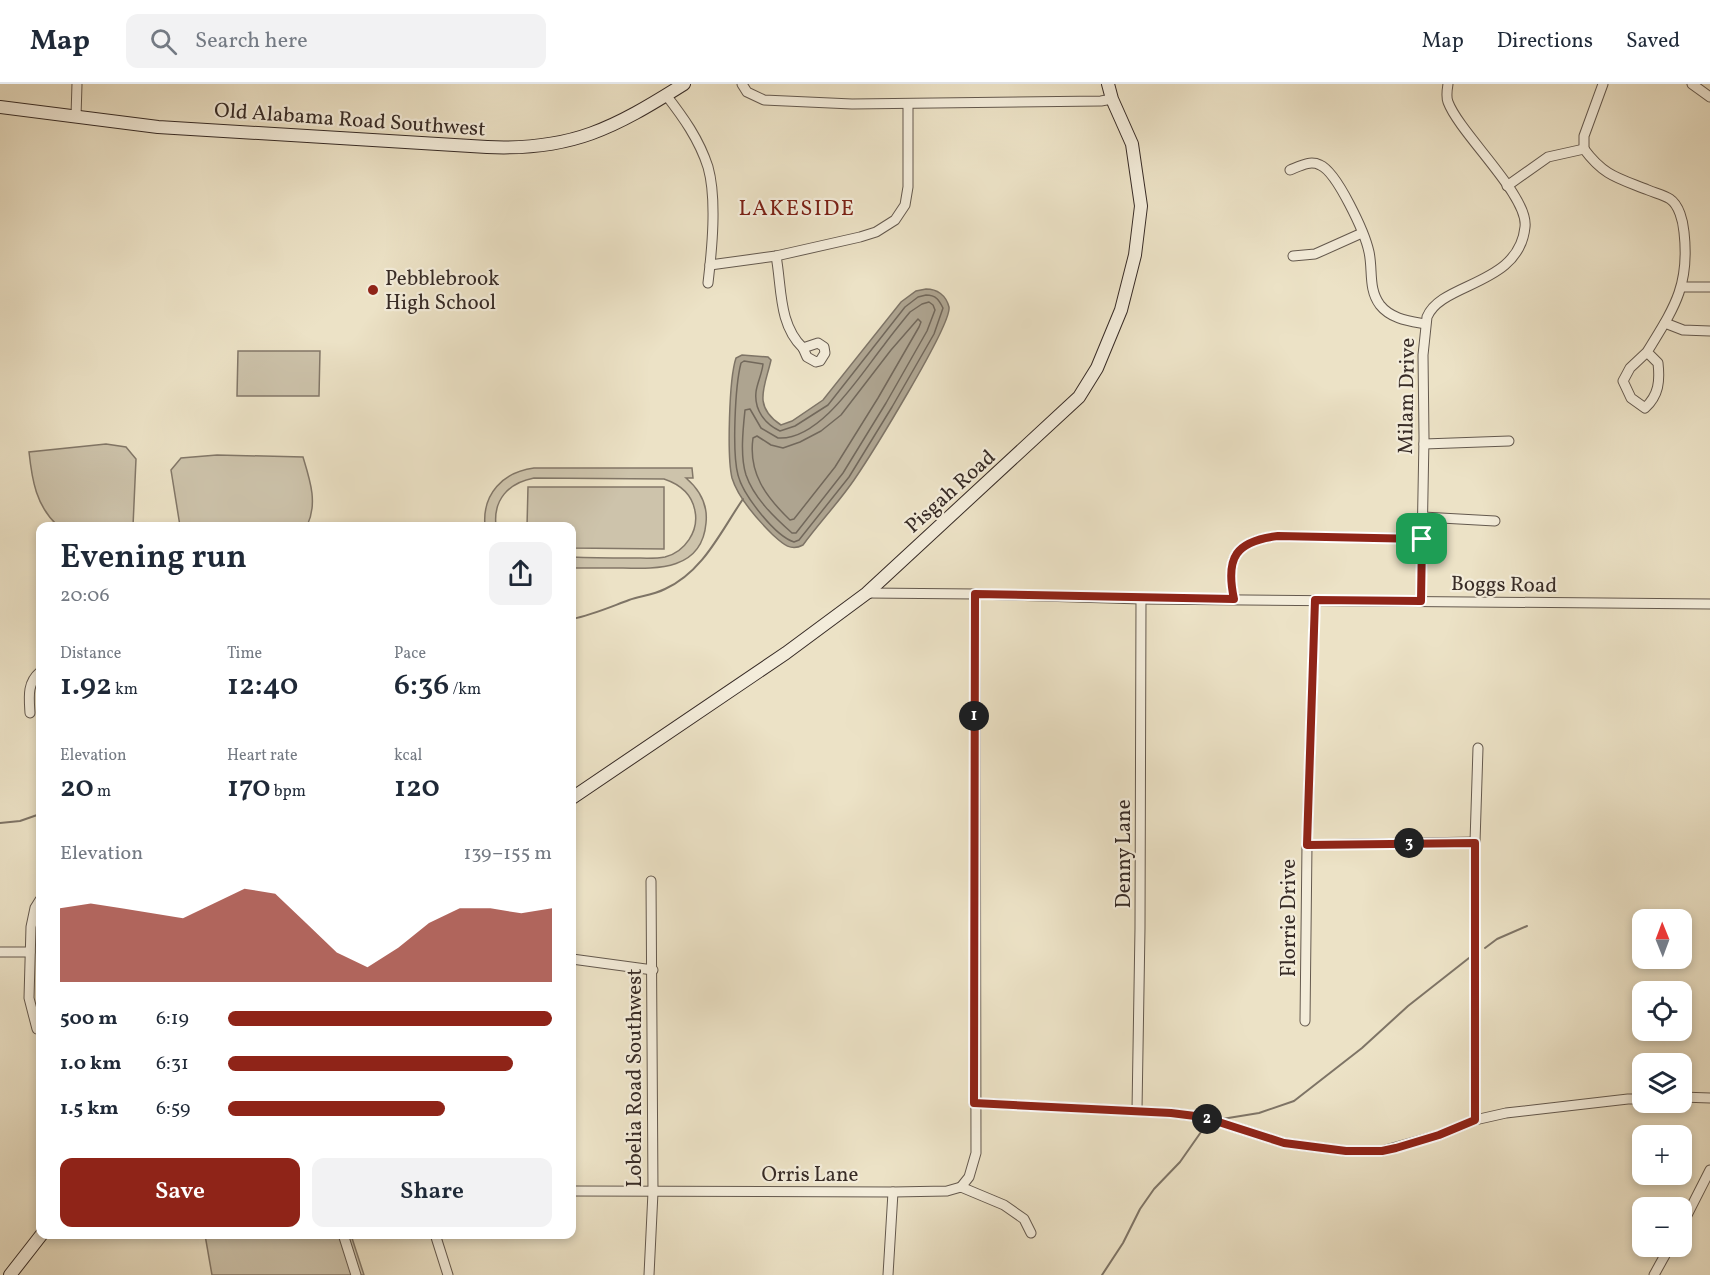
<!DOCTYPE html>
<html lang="en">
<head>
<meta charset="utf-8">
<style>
	:root { --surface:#fff; --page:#f2f2f3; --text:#1f2937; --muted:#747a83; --line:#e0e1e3; --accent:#8f2418 }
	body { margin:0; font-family:Vollkorn,serif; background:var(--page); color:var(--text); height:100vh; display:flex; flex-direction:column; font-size:22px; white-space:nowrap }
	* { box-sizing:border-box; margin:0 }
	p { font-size:20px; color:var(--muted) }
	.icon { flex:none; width:33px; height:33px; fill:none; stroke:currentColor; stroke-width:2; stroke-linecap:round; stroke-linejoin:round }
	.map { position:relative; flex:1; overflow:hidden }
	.drawer { position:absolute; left:36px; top:438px; width:540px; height:717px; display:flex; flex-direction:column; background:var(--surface); border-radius:12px; box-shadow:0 3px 9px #0003 }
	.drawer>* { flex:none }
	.needle { width:39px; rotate:359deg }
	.tools { position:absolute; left:1632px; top:825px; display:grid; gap:12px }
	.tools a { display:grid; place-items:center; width:60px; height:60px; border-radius:12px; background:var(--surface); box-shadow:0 3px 9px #0003; font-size:30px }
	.pin { position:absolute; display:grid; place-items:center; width:51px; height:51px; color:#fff; margin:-26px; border-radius:12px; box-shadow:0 3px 9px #0006 }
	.km { position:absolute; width:30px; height:30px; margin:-15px; border-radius:50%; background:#222; color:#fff; font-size:16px; line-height:30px; text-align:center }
	.round { display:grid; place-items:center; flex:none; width:63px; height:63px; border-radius:12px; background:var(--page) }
	.headline { display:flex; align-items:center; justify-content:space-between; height:102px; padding:0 24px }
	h1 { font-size:33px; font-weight:600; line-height:45px }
	.stats { display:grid; grid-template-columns:repeat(3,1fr); gap:9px; height:102px; padding:6px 24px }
	.stats div { display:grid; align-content:center }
	.stats b { font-size:30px; font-weight:600 }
	.stats small { font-size:16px; font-weight:400 }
	.stats p { font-size:16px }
	.chart { height:168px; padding:12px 24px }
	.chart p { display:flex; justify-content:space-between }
	.chart svg { width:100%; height:108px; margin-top:6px; fill:var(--accent); opacity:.7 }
	.cta { display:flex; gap:12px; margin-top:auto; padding:12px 24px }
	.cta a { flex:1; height:69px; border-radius:12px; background:var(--accent); color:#fff; font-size:24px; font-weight:600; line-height:69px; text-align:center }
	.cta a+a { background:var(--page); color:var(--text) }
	ul { padding:0 24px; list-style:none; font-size:20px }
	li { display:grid; grid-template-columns:96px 72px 1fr; align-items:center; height:45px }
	li i { height:15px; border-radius:8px; background:var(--accent) }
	header { display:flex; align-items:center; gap:36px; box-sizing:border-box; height:84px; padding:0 30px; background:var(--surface); border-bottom:2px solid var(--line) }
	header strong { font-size:28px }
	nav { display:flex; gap:33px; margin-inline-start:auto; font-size:21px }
	.search { width:420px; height:54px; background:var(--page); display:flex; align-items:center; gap:15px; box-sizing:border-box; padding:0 21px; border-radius:12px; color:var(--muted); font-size:22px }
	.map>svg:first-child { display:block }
</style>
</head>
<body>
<header>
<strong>Map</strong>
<div class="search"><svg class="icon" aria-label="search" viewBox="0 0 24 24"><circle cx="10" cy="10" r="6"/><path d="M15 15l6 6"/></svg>Search here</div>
<nav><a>Map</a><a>Directions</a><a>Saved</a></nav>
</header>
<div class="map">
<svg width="1710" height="1191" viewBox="0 0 1710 1191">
	<rect width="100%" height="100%" fill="#ece2c6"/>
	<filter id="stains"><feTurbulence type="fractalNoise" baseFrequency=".00333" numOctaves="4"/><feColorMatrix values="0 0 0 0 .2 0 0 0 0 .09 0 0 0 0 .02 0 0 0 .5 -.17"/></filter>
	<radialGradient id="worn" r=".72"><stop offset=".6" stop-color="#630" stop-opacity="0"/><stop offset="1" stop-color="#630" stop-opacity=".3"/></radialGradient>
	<g fill="#cdc3ab" stroke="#827768" stroke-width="1.5">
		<path d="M238,267h82l-1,45h-82z"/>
		<path d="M106,360l20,3 10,12 -3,67h-75c-22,-20 -26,-46 -29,-74z"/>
		<path d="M217,371l86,2c7,23 15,46 4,69h-127l-9,-56 10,-12z"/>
		<path d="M534,384h158l1,10h-7c14,12 22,27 20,45 -4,47 -48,46 -83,45 -17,0 -34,0 -51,0v-11c20,1 40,1 60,1 11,0 23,1 33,-1 20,-5 34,-26 30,-46 -3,-17 -16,-27 -31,-32l-130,-1c-26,5 -41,22 -38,48h-11c-3,-32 18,-54 49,-58z"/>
		<path d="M528,403h136v62l-92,-1v-22h-45z"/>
		<path d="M205,1151h146l13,40h-152z"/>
	</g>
	<path fill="#aea490" stroke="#7e7466" stroke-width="1.5" d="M926,205c11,0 20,6 23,18 3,18 -80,151 -95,173 -15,22 -35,43 -51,65 -13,7 -21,-2 -31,-11 -15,-15 -34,-36 -40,-56 -5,-21 -3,-99 4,-120l6,-3 26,2 3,3c-6,27 -19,46 10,65l11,-4 31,-21 78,-98 15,-11z"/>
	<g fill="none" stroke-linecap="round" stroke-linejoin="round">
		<g stroke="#72685b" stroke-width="1.5">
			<path d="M926,211c10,0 13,5 17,13l-9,26 -42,73 -43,70 -50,63 -5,2c-19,-6 -51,-47 -56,-67 -6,-22 -3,-89 3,-112l3,-2 19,3c-1,10 -6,19 -7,28 -2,18 9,32 24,39l15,-5 33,-21 77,-98 13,-10z"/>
			<path d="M929,218l4,3 2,5 -8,21 -41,72 -43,70 -47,60h-4c-18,-16 -38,-35 -46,-58 -6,-19 -3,-46 -1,-65l5,-1 11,19 17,10c42,3 83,-64 106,-93 8,-11 17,-22 26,-33l12,-8z"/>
			<path d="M918,235l3,3 -2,5 -41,71 -43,69 -41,52 -4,1c-24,-23 -42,-47 -37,-82l4,-2 14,9 12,3 17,-6 21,-11 20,-16 50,-65z"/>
		</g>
		<g stroke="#7e7466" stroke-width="2">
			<path d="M572,535c20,-4 38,-12 57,-19 12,-4 24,-5 36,-11 38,-17 56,-58 78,-90"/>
			<path d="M0,739l20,-2 20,-7"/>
			<path d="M1485,864l12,-9 30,-13"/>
			<path d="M1222,1035l37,-6 35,-12 68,-53 46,-42 61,-48"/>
			<path d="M1102,1191l21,-32 17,-34 14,-20 26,-27 21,-30 7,-6"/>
		</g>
		<g stroke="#64594e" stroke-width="11">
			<g id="street">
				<path d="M742,0l5,8 17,8 88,4 249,-3 11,-2"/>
				<path d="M1692,0l18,13"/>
				<path d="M666,11c17,22 33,44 42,72 9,32 4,82 0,116"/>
				<path d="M76,32l1,-32"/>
				<path d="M1584,65c20,27 34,29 64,41 7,3 16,5 22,9 9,6 13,22 14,33 6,54 -10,76 -37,120l11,11c2,18 1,32 -13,45l-14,-10 -8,-17 7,-13 17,-16"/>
				<path d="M1584,65v-13l19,-52"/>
				<path d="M1290,86c10,-4 20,-10 30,-5 17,7 45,68 49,87 4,18 -1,37 11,53 11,14 29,16 45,19"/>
				<path d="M1507,102l41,-29 36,-8"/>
				<path d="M776,172c6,31 2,68 27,92"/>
				<path d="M1293,172l22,-2 47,-21"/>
				<path d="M710,181l66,-9 84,-19 16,-5 19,-12 10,-15 3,-18v-82"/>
				<path d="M1682,203h28"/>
				<path d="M1665,239l18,7 27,1"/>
				<path d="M818,259l6,4 1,6 -5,8 -4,1 -9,-5 -4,-9z"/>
				<path d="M1424,360l85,-3"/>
				<path d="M1423,433l72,4"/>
				<path d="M867,509l108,1 166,5 569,5"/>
				<path d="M1234,515c-9,-42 2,-58 44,-63l144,3"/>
				<path d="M1421,517l3,-163 -1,-83 4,-38c14,-35 92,-31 98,-90 4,-31 -65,-93 -77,-125 -2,-5 -1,-12 0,-18"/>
				<path d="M30,629c-1,-16 -3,-30 10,-41"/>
				<path d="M1307,761l168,-3"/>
				<path d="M0,868h30"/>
				<path d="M572,875l81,11"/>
				<path d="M1305,937l2,-176 8,-245"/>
				<path d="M37,945l-8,-31 2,-71 4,-19 5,-8"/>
				<path d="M1682,1013l28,1"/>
				<path d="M974,1019l197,10 32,4 81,26 62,8h36l57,-16 36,-15 31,-7 122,-14h14"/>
				<path d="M1137,1026l3,-182 1,-329"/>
				<path d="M1475,1036v-278l3,-94"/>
				<path d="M961,1103l8,-10 7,-24 -1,-559"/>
				<path d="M572,1107l321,1 54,-1 14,-4 43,18 20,14 7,14"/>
				<path d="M1682,1141l28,-55"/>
				<path d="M343,1150l13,41"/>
				<path d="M435,1150l13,41"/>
				<path d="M649,1191l4,-83 -2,-311"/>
				<path d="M888,1191l5,-83"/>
				<path d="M1654,1191l16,-29"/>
			</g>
		</g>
		<g stroke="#372b26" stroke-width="14">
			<g id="secondary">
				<path d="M0,23l158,20 329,20c85,4 127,-19 197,-63"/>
				<path d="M572,714l214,-145 81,-60 212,-196 18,-29 24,-58 14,-55 6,-49 -9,-62 -20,-45 -4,-15"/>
				<path d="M10,1191l32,-41"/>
			</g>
		</g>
		<use href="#street" stroke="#f3ecda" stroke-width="9"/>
		<use href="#secondary" stroke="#f3ecda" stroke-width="12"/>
	</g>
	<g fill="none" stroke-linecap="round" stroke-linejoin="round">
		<g stroke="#fff" stroke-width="12">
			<path id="route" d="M1278,452l144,3 -1,62 -106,-1 -8,245 168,-2v277l-36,15 -43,13 -14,3h-36l-62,-8 -81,-26 -32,-4 -197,-10 1,-509 259,5c-9,-42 2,-58 44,-63z"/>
		</g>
		<use href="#route" stroke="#8f2418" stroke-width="8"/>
	</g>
	<circle fill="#8f2418" stroke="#f3ecda" stroke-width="2" cx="373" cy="206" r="6"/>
	<g text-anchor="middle" stroke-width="4.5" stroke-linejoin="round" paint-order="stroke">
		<g font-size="21" fill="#372b26" stroke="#f3ecda">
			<text transform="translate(350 35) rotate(4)" y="7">Old Alabama Road Southwest</text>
			<text transform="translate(1406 312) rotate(-89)" y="7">Milam Drive</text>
			<text transform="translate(950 407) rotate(-42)" y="7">Pisgah Road</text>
			<text transform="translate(1504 500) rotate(1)" y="7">Boggs Road</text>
			<text transform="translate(1123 770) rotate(-90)" y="7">Denny Lane</text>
			<text transform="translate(1288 834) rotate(-90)" y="7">Florrie Drive</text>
			<text transform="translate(634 994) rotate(-90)" y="7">Lobelia Road Southwest</text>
			<text x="810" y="1097">Orris Lane</text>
		</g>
		<g font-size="21" fill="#372b26" stroke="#f3ecda" text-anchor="start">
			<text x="385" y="201">Pebblebrook<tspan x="385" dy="24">High School</tspan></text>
		</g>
		<g font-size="22" letter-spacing="1.5" fill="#7a1f14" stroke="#f3ecda">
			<text x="797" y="131">LAKESIDE</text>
		</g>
	</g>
	<rect width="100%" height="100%" filter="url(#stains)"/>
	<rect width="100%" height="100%" fill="url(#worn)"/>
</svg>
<div class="tools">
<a><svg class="needle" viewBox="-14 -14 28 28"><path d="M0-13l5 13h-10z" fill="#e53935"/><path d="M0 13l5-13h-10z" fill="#747a83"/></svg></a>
<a><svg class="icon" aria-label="locate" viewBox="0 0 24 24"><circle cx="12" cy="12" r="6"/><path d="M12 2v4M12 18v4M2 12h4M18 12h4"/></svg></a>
<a><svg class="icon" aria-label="layers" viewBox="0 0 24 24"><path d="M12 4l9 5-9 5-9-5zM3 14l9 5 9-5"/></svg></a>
<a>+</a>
<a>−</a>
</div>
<div class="pin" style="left:1422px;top:455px;background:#1e9e55"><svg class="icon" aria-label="arrive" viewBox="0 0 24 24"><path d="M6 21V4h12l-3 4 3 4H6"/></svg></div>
<b class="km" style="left:974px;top:632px">1</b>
<b class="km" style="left:1207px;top:1035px">2</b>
<b class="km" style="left:1409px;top:759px">3</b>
<section class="drawer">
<div class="headline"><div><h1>Evening run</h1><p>20:06</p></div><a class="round"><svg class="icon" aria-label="share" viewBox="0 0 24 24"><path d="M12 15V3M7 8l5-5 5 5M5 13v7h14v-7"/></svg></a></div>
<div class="stats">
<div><p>Distance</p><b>1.92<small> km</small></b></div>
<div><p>Time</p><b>12:40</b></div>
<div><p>Pace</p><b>6:36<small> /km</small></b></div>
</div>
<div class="stats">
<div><p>Elevation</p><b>20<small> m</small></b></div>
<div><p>Heart rate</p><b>170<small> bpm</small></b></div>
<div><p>kcal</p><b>120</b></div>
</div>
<div class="chart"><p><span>Elevation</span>139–155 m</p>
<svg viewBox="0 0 160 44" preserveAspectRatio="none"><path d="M0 44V14L10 12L20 14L30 16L40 18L50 12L60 6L70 8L80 20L90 32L100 38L110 30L120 20L130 14L140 14L150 16L160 14V44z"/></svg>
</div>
<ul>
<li><b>500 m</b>6:19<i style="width:100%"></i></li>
<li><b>1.0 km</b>6:31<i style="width:88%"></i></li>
<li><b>1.5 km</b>6:59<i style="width:67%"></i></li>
</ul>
<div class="cta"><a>Save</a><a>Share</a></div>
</section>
</div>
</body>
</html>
